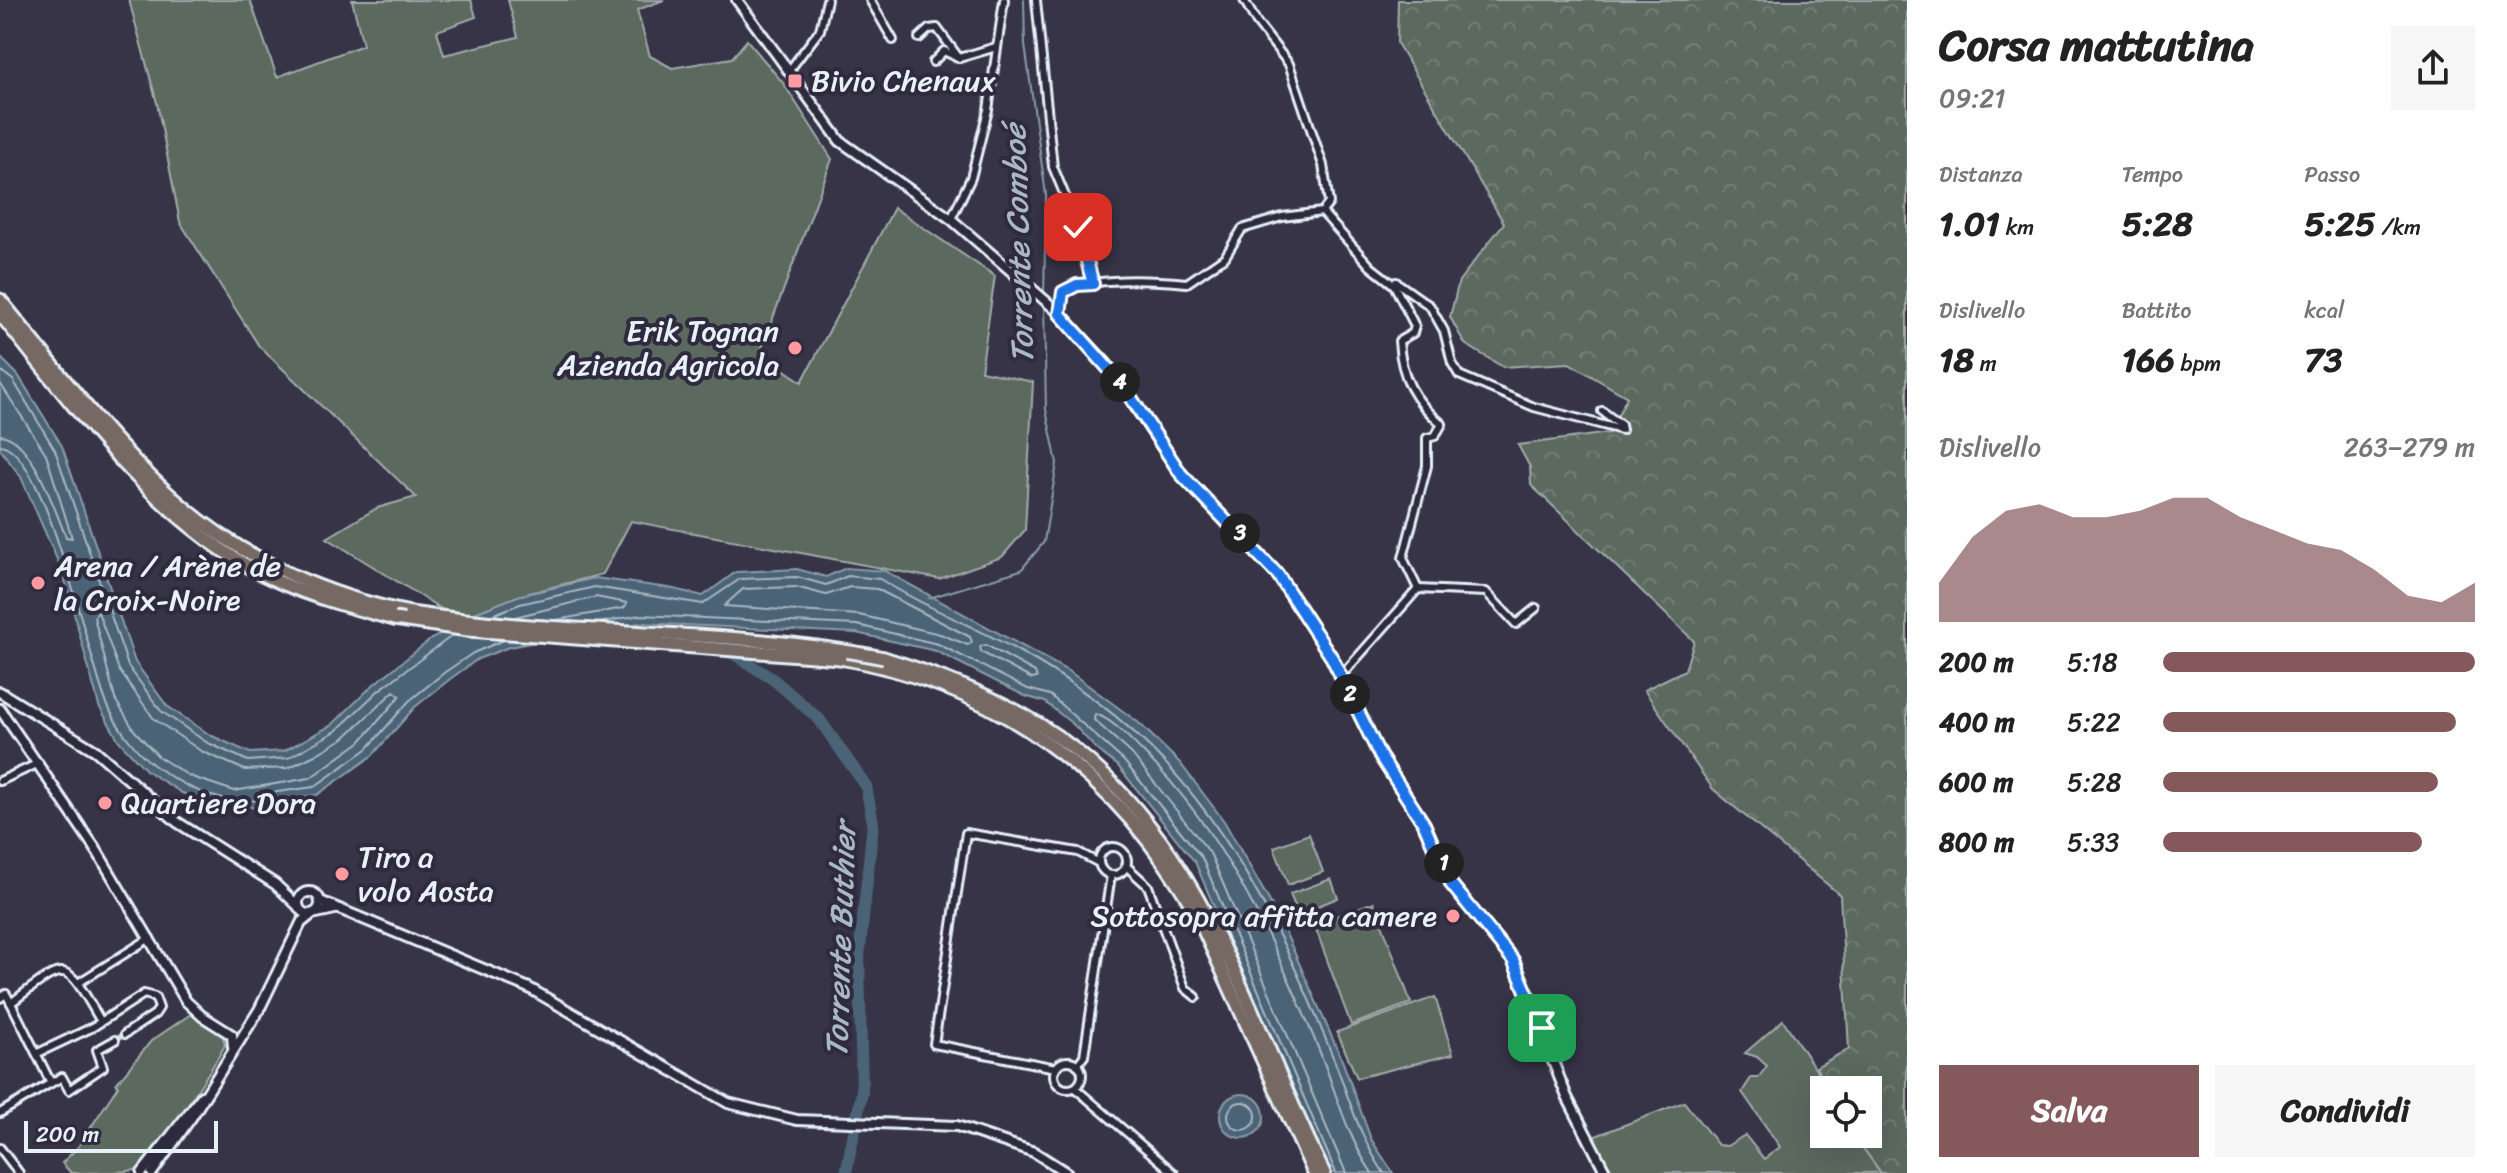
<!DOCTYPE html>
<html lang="it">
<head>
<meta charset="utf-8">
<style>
	:root { --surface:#fff; --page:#f6f6f6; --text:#222; --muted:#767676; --accent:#85585c }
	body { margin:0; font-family:Sriracha,sans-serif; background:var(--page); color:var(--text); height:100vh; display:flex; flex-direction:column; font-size:30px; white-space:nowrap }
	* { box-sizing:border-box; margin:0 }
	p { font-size:26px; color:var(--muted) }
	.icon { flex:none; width:44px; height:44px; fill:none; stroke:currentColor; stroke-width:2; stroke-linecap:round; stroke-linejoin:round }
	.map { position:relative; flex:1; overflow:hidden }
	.sheet { display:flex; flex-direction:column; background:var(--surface); width:600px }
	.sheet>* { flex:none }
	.fabs { position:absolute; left:1810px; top:1076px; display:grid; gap:16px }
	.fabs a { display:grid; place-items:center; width:72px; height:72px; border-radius:0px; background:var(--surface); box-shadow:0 8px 32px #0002; font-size:40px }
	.scale { position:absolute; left:24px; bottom:20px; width:194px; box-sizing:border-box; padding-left:8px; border:4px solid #e8f1f8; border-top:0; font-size:22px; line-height:28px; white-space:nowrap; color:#e8f1f8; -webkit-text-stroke:6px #2f2a3d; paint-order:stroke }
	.pin { position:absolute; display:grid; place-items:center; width:68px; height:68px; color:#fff; margin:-34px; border-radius:16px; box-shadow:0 4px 12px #0006 }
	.km { position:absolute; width:40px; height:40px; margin:-20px; border-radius:50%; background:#222; color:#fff; font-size:22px; line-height:40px; text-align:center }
	.round { display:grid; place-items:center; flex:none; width:84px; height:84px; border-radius:0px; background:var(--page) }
	.summary { display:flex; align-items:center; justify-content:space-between; height:136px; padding:0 32px }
	h1 { font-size:44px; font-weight:800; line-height:60px }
	.stats { display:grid; grid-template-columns:repeat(3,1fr); gap:12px; height:136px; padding:8px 32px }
	.stats div { display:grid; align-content:center }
	.stats b { font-size:34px; font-weight:800 }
	.stats small { font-size:22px; font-weight:400 }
	.stats p { font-size:22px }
	.chart { height:224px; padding:16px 32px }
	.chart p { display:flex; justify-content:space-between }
	.chart svg { width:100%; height:144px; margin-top:8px; fill:var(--accent); opacity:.7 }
	.primary-button { display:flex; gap:16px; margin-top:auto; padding:16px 32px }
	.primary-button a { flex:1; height:92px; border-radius:0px; background:var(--accent); color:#fff; font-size:32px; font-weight:800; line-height:92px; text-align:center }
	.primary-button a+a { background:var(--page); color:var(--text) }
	ul { padding:0 32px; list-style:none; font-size:26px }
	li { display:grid; grid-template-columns:128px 96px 1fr; align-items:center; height:60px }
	li i { height:20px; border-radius:10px; background:var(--accent) }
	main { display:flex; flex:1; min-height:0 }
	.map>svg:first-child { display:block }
</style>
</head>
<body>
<main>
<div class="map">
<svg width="1907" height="1173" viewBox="0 0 1907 1173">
	<defs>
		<pattern id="forest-crowns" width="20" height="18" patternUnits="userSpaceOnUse" patternTransform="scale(2)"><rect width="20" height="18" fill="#5c695e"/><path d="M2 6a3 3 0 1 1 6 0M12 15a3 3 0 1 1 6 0" fill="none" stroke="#737f76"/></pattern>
	</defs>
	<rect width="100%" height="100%" fill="#373448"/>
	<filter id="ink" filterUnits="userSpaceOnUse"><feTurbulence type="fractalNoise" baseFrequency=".0125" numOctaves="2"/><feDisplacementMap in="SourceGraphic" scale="16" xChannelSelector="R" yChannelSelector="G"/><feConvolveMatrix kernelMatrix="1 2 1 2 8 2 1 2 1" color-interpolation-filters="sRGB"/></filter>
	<g filter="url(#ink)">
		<g fill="#5c695e" stroke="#a2adab" stroke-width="2">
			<path d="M129,0h121l27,77 86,-32 -11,-45h119l5,17 -39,14 7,24 74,-18 -10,-37h156l-27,10 13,46 22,12 60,-10 15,-18 37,44 48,75 -72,194 42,29 92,-174 101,68 -14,95 52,11 -8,148 -23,27 -63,22 -308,-58 -28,53 -85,22 -43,17h-24l-17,-7 6,2 -113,-70 50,-30 39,-11 -157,-151 -79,-124 -23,-119z"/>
			<path d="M1309,834l14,38 -35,13 -14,-38z"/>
			<path d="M1331,879l7,19 -40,16 -8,-20z"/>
			<path d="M1374,902l37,101 -60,22 -37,-101z"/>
			<path d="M1435,997l18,57 -96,24 -20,-46z"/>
			<path d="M191,1014l32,22 2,9c-8,16 -73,117 -86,124 -15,4 -51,4 -68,4l-9,-10 16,-16 40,-61 -2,-2 35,-43z"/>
			<path d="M1783,1020l46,70h-5v44h29l28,39h-268l-20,-36 91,-35 34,43 9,1 18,-11 19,24 16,-12 -38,-55 9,-14h7l9,-12 -10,-9 -12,-4z"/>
		</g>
		<path fill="url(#forest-crowns)" stroke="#a2adab" stroke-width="2" d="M1398,0h509v1173h-26l-28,-39h15v-44h-39l-13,-23 33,-18 -9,-154 -127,-106 -69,-99 41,-20 9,-29 -163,-156 -1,-18 -12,-22 91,-12 18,-36 -58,-34 -66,4 -38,-23 -15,-27 9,-36 45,-58 -107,-180z"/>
		<g fill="#4b6376" stroke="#8a9caa" stroke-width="2">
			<path d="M0,357l18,18 44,71 73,216 32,44 43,29 40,18 34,-2 48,-26 41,-40 57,-45 45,-27 43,-17 77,-18 74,10 34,8 33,-24 61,-3 29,8 20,-9 39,3 185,101 69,51 41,40 44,58 55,97 63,142 29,79 22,34h-64l-134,-311 -77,-96 -22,-17 -21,-23 -30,-24 -20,-6 -89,-45 -80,-18 -216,-10 -131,24 -31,12 -28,20 -35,28 -43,49 -55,39 -45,6 -5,10 -20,-5 -11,5 -54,-18 -35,-22 -28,-30 -20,-35 -36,-133 -42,-96 -21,-28z"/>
			<circle cx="1242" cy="1116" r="22"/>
		</g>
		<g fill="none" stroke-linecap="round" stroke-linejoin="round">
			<g stroke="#a9b8c4" stroke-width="2">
				<path d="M0,370l13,10 42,70 73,216 33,45 45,31 42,19 40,-3 48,-27 42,-40 75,-56"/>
				<path d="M0,383l46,71 26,84 -6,-1c-11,-26 -34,-100 -66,-102"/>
				<path d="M0,445c47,5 89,219 107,259 10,23 28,47 48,62 22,16 49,30 77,35 9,2 18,-2 29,0l9,-8 44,-6 53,-38 42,-48 36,-29 28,-19 31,-13"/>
				<path d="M796,587l30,8 24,-8 27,2 93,48 2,5 -4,3 -28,-11 -81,-19 -135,-9 19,-17z"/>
				<path d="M98,612l21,58 35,49 47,32 44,19 43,-2 27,-13 29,-17 50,-47 6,5 -40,46 -50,36 -76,13 -45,-15 -30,-19 -25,-27 -19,-31 -21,-82z"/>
				<path d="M492,615l28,-11 75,-17 108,17 37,-25 57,-2 29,8 22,-9 32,3c42,27 91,46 135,70 123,67 195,149 258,274 23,45 43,92 62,139 15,39 25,76 49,111"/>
				<path d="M515,617l81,-20 31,6 -3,5 -68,12"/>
				<path d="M598,623l42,-8 217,10 81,19 90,45 22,6 74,66 78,97 134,315"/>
				<path d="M986,645l49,27 2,6 -5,1 -51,-27 -1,-6z"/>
				<circle cx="1242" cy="1116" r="14"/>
				<path d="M1346,1173l-136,-320 -78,-99 -38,-34 1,-6c16,4 35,25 47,37 83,81 133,193 177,299 17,41 27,85 53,123"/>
			</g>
			<g stroke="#8a9caa" stroke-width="2">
				<path d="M1024,0l1,45 21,150 -2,102"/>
				<path d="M929,598l92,-28 23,-28 13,-79 -11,-53 -2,-106"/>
			</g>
			<path stroke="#4b6376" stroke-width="12" d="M723,647l51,33 45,39 47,67 7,37 -14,134 3,135 -16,81"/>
			<g stroke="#e8f1f8" stroke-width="12">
				<g id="street">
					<path d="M870,0l23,40"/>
					<path d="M1036,0l17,167 25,60 15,57"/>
					<path d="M1244,0l13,23 32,41 34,101 6,38 -7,9"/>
					<path d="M919,38l10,-9 8,-1 22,30"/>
					<path d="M933,62l11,-11 15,7 37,-11"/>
					<path d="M788,72l32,-42 7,-30"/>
					<path d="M951,219l20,-41 17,-68 16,-110"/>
					<path d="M1394,285l2,-3 34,24 14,25 8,32 7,12 75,32 88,23 -1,-5 -19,-14"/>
					<path d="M1060,314l3,-22c27,-16 93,-12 124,-9l38,-26 17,-28 40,-12 40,-5 49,55 23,18 21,41 -2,7 -14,8c2,36 15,60 43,83l-7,12 -8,2v28l-24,92 15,31"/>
					<path d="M1341,676l77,-87 68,3 30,32 20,-16"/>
					<path d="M0,781l39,-18"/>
					<circle cx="1113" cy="861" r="14"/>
					<path d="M1126,866l22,20 37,102 11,9"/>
					<path d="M78,983l72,-45"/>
					<path d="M0,998l6,-4 5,9 40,80 -51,30"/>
					<path d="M11,1003c57,-43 53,-45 89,17"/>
					<path d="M38,1053l55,-26 51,-33 11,3 4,11 -4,6 -30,20"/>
					<circle cx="1068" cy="1075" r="14"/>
					<path d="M1077,1065l7,-9 27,-181"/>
					<path d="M1056,1068l-122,-24 32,-211 112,19 21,11"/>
					<path d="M51,1083l11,-6 7,13 34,-23 -6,-17 18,-10"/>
					<path d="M1075,1088l99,85"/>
					<path d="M0,1148l19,25"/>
				</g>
			</g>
			<g stroke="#e8f1f8" stroke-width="14">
				<g id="secondary">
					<path d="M737,0l103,141 111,78 104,90 51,54 75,111 97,101 54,83 48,98 44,68 13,30 9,11 5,19 62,76 54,137 39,76"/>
					<path d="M0,692l96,59 81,71 98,62 23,22"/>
					<path d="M0,709l97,142 89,150 16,15 30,19 1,12"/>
					<circle cx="309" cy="903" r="11"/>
					<path d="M320,901l209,87 199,115 69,17 160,6 77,26 33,21"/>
					<path d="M142,1173l60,-77"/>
					<path d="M152,1173l39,-55 68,-108 42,-87 11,-9 23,-5"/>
				</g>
			</g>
			<g stroke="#e8f1f8" stroke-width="17">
				<g id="highway">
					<path d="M0,300c57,69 113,147 181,205 65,56 146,91 229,108"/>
					<path d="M0,314c72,89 149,197 251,254 43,24 95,38 143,51"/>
					<path d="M840,658c160,28 277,116 356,255l118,260"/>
					<path d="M884,658c54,17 108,37 156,67 160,100 206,289 284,448"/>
				</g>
			</g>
			<use href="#street" stroke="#2f2a3d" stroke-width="6"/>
			<use href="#secondary" stroke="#2f2a3d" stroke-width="8"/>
			<use href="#highway" stroke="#766964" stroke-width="11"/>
			<g stroke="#e8f1f8" stroke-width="17" stroke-linecap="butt">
				<g id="highway-bridge">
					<path d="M410,613c157,24 318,14 474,45"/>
					<path d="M394,619l74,11 372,28"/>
				</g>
			</g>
			<use href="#highway-bridge" stroke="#766964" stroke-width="11"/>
		</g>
	</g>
	<g fill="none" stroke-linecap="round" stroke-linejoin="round" filter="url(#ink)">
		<g stroke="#fff" stroke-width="16">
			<path id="route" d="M1078,227l15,57 -16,1 -14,7 -3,22 62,70 59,90 97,101 54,83 48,98 44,68 13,30 9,11 5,19 62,76 29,68"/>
		</g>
		<use href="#route" stroke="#1a73e8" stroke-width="10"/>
	</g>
	<g fill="#ff9aa2" stroke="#2f2a3d" stroke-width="3">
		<rect x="787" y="73" width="16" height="16" rx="4"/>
		<circle cx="795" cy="348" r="8"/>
		<circle cx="38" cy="583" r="8"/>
		<circle cx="105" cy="803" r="8"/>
		<circle cx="342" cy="874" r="8"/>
		<circle cx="1453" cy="916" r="8"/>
	</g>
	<g text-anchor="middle" stroke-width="8" stroke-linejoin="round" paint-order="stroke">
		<g font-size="30" fill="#e8f1f8" stroke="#2f2a3d" text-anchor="start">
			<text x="811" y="91">Bivio Chenaux</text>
			<text x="779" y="341" text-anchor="end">Erik Tognan<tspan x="779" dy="34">Azienda Agricola</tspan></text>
			<text x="54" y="576">Arena / Arène de<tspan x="54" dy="34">la Croix-Noire</tspan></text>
			<text x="121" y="813">Quartiere Dora</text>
			<text x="358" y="867">Tiro a<tspan x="358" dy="34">volo Aosta</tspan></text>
			<text x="1437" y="926" text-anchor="end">Sottosopra affitta camere</text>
		</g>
		<g font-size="32" font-style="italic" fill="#a9b8c4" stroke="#2f2a3d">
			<text transform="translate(1018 244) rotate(-92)" y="11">Torrente Comboé</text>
			<text transform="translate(840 940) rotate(-88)" y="11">Torrente Buthier</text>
		</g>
	</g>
</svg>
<div class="fabs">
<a><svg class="icon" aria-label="locate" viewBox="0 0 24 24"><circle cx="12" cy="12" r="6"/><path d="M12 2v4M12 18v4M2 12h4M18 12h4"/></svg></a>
</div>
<div class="scale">200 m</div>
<div class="pin" style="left:1542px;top:1028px;background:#1e9e55"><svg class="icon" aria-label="arrive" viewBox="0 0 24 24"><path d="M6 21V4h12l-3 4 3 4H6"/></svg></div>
<div class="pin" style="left:1078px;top:227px;background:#d93025"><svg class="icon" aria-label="check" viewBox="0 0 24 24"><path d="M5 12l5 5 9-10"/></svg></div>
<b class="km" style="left:1444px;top:863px">1</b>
<b class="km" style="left:1350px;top:694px">2</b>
<b class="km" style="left:1240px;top:533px">3</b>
<b class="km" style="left:1120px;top:382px">4</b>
</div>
<section class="sheet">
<div class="summary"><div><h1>Corsa mattutina</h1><p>09:21</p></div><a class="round"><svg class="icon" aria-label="share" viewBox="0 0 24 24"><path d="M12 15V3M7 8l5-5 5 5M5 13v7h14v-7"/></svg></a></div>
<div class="stats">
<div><p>Distanza</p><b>1.01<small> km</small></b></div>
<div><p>Tempo</p><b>5:28</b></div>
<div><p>Passo</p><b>5:25<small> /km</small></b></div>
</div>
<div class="stats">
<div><p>Dislivello</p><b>18<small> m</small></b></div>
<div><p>Battito</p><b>166<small> bpm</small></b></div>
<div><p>kcal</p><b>73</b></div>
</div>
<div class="chart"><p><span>Dislivello</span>263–279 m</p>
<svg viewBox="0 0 160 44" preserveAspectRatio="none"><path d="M0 44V32L10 18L20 10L30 8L40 12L50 12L60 10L70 6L80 6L90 12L100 16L110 20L120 22L130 28L140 36L150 38L160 32V44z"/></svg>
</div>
<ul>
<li><b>200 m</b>5:18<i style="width:100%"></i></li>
<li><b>400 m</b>5:22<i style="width:94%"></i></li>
<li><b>600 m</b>5:28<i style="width:88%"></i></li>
<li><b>800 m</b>5:33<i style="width:83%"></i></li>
</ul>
<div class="primary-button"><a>Salva</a><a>Condividi</a></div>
</section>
</main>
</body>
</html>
